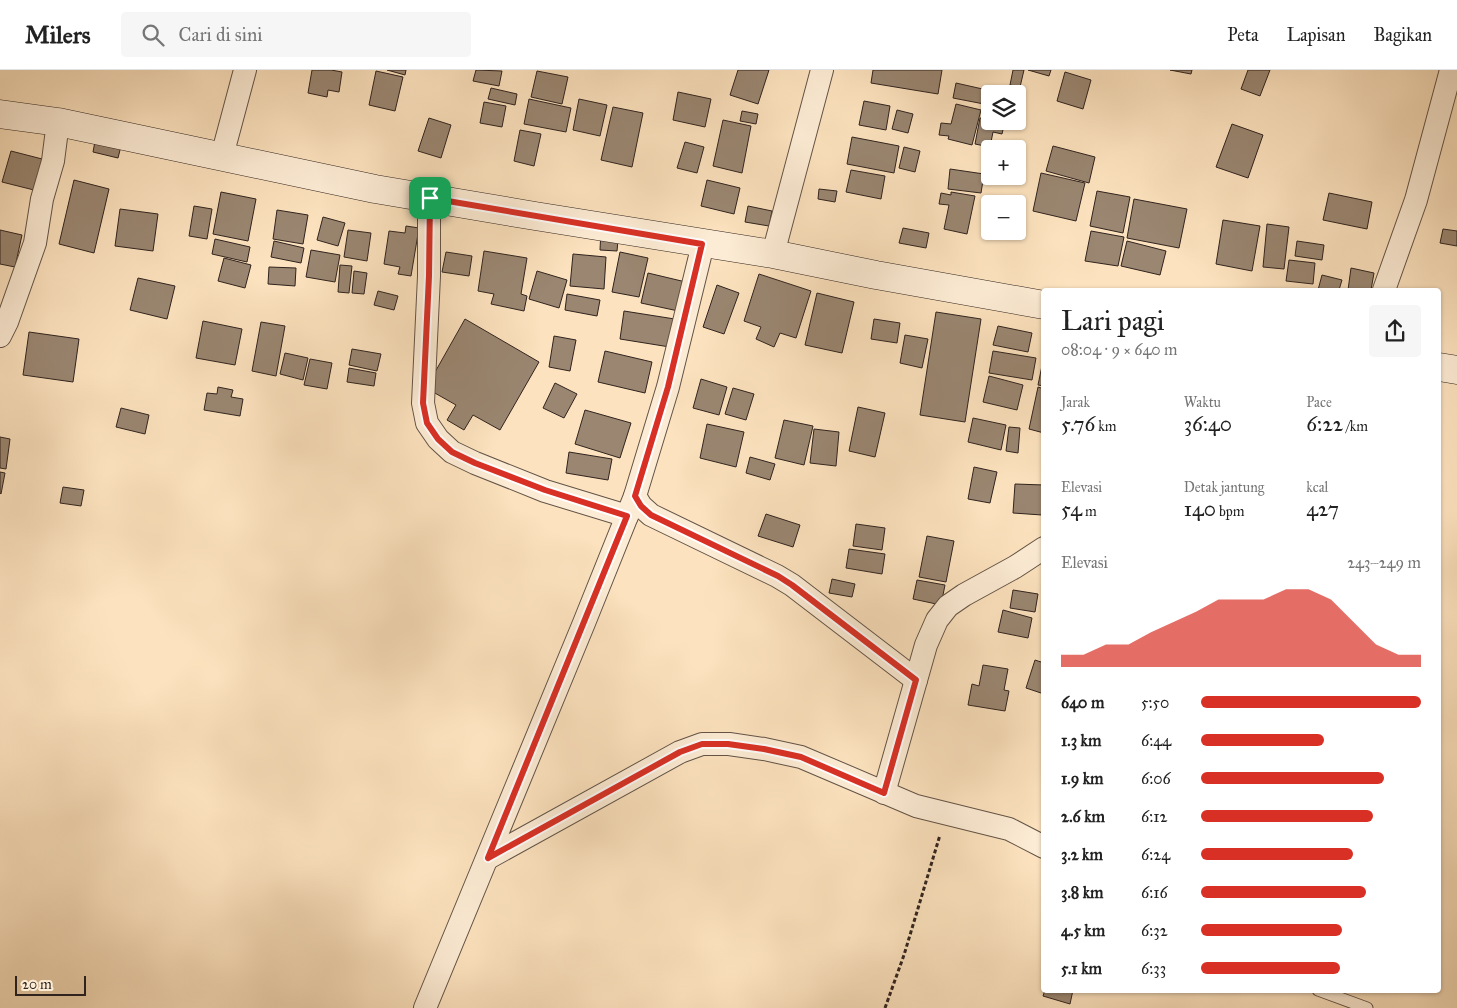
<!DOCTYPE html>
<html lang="id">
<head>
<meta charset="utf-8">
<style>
	:root { --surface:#fff; --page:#f6f6f6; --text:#222; --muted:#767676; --line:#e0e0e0; --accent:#d93025 }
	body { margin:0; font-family:"IM FELL Great Primer",serif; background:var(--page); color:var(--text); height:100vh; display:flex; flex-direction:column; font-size:19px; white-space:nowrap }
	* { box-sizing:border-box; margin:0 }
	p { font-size:16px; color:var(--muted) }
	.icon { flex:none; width:28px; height:28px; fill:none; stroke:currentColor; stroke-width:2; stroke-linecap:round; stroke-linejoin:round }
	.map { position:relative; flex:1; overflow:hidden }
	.details { position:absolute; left:1041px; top:218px; width:400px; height:705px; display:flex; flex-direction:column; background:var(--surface); border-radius:5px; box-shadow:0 1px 4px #0004 }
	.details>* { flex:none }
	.buttons { position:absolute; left:981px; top:15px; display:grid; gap:10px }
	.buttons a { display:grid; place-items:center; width:45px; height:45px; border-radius:5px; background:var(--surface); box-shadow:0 1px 4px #0004; font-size:25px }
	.scale { position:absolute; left:15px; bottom:12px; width:71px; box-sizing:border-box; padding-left:5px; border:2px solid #30231e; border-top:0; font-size:14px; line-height:18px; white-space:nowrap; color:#30231e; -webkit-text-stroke:4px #fdecd5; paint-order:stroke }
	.pin { position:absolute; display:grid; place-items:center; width:42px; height:42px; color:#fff; margin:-21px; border-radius:10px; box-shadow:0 2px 8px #0006 }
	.round { display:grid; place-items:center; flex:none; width:52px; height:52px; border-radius:5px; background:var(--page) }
	.head { display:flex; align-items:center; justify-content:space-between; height:85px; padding:0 20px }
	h1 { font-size:28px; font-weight:600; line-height:38px }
	.stats { display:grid; grid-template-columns:repeat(3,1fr); gap:8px; height:85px; padding:5px 20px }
	.stats div { display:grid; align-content:center }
	.stats b { font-size:21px; font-weight:600 }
	.stats small { font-size:14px; font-weight:400 }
	.stats p { font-size:14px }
	.chart { height:140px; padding:10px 20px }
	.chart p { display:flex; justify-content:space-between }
	.chart svg { width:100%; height:90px; margin-top:5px; fill:var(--accent); opacity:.7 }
	ul { padding:0 20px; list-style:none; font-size:16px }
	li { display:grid; grid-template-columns:80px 60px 1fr; align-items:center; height:38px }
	li i { height:12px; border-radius:6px; background:var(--accent) }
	header { display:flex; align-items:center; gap:30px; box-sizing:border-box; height:70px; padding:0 25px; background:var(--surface); border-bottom:1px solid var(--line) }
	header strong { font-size:24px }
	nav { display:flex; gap:28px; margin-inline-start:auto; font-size:18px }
	.search { width:350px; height:45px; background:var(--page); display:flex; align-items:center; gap:12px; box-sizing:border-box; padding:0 18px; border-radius:5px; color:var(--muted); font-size:19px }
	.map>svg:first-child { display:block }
</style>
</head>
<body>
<header>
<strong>Milers</strong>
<div class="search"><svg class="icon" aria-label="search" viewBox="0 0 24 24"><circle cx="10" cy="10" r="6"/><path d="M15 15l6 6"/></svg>Cari di sini</div>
<nav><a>Peta</a><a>Lapisan</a><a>Bagikan</a></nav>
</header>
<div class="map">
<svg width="1457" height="938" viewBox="0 0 1457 938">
	<rect width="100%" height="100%" fill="#fce2be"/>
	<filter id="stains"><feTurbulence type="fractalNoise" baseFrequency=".004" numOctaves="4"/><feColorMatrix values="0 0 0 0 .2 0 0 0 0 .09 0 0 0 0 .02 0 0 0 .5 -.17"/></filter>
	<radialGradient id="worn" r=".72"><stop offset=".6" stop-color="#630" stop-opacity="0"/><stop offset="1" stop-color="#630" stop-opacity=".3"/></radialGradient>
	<g fill="#9a8671" stroke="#30231e">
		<path d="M312,0h19l11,2 -3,20 -11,-2 -1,7 -19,-4z"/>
		<path d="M387,0h19l-1,5z"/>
		<path d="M476,0l26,1 -3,15 -26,-5z"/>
		<path d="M738,0h31l-11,34 -28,-9z"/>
		<path d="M873,0h69l-4,24 -67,-11z"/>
		<path d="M1013,0h11l-4,17 -10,-2z"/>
		<path d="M1028,0h23l-2,6z"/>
		<path d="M1170,0h22l-1,4z"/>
		<path d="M1248,0h22l-10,26 -19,-7z"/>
		<path d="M376,1l27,6 -8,34 -26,-6z"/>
		<path d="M537,1l31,6 -6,27 -31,-7z"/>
		<path d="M1065,2l26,8 -8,29 -26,-8z"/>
		<path d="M956,13l31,7 -3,14 -31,-6z"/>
		<path d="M491,18l26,6 -2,11 -27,-6z"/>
		<path d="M678,22l33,7 -6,28 -32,-7z"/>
		<path d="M529,29l42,9 -5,24 -42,-8z"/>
		<path d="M579,29l28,6 -7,31 -27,-6z"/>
		<path d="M864,31l26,5 -4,24 -27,-5z"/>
		<path d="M484,32l22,4 -4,21 -22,-4z"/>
		<path d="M956,34l25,6 -9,35 -24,-6 1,-3 -10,-1 2,-12 10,1z"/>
		<path d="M613,37l30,6 -11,54 -31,-7z"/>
		<path d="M897,40l16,4 -5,19 -16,-4z"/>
		<path d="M742,41l16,3 -2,10 -16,-3z"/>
		<path d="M429,48l22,7 -10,33 -23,-7z"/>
		<path d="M980,48l10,1v2h15l-3,13 -9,-2 -3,15 -15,-3z"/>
		<path d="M723,50l28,6 -9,47 -29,-7z"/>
		<path d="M1232,54l31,11 -15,43 -32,-11z"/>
		<path d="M520,60l21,4 -7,32 -20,-5z"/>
		<path d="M97,61l26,7 -5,20 -25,-6z"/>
		<path d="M852,67l47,9 -5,27 -47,-9z"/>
		<path d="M685,72l19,5 -7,26 -20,-5z"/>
		<path d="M1053,76l42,11 -6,26 -43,-12z"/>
		<path d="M904,77l16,4 -5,21 -16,-4z"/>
		<path d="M11,81l35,9 -8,31 -36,-9z"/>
		<path d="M950,99l34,5 -3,19 -33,-4z"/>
		<path d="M851,100l34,6 -4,23 -35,-7z"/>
		<path d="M1041,103l44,10 -9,38 -43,-10z"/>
		<path d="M74,110l35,9 -15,64 -35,-9z"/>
		<path d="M707,110l33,8 -6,26 -33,-8z"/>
		<path d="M819,119l18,2 -2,11 -17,-3z"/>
		<path d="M1097,121l33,6 -7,36 -33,-7z"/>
		<path d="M221,122l35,7 -8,42 -35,-7z"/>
		<path d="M951,122l24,4 -8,38 -23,-5 5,-24 -10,-1 2,-11 10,2z"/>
		<path d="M1329,123l43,9 -5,27 -44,-9z"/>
		<path d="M1134,129l53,10 -8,39 -52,-10z"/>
		<path d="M194,136l18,3 -5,30 -18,-3z"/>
		<path d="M748,136l24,5 -3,15 -24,-4z"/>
		<path d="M120,139l38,5 -5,37 -38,-5z"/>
		<path d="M277,140l31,5 -5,29 -30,-5z"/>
		<path d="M323,147l22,6 -7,23 -21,-6z"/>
		<path d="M1223,150l37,6 -8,45 -36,-7z"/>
		<path d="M1267,154l22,3 -5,42 -21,-2z"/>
		<path d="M406,156l13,2 -8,48 -13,-2 2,-7 -16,-3 5,-33 16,2z"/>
		<path d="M903,158l26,5 -3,15 -27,-5z"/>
		<path d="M601,159l18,1 -2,21 -17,-1z"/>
		<path d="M1443,159l14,2v15l-17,-3z"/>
		<path d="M0,160l22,5 -7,32 -15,-3z"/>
		<path d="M348,160l23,3 -4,28 -23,-4z"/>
		<path d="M1091,161l33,6 -6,29 -33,-5z"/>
		<path d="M215,169l35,8 -3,15 -35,-8z"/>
		<path d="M274,171l30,7 -3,15 -30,-6z"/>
		<path d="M1127,171l39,10 -6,24 -39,-9z"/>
		<path d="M1297,171l27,4 -2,15 -27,-4z"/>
		<path d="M311,180l29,5 -5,27 -29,-5z"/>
		<path d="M484,181l43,7 -6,36 6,2 -3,15 -33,-7 3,-10 -16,-3z"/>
		<path d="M446,182l26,4 -3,20 -27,-4z"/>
		<path d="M620,182l28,6 -9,39 -27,-5z"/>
		<path d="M573,184l33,3 -2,32 -34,-3z"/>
		<path d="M224,188l27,7 -6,23 -27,-7z"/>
		<path d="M1289,190l26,3 -2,21 -27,-3z"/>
		<path d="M340,195l12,1 -3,27 -11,-1z"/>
		<path d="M269,197l27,1 -1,18 -27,-2z"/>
		<path d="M1351,198l23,5 -3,17h-23z"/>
		<path d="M354,201l13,2 -3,21 -12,-1z"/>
		<path d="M537,201l30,9 -8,28 -30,-9z"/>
		<path d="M648,203l42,10 -7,29 -42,-9z"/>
		<path d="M759,204l52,17 -15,47 -16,-5 -6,14 -18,-8 5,-12 -17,-6z"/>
		<path d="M1322,205l20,5 -3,10h-21z"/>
		<path d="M138,208l37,8 -8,33 -37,-9z"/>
		<path d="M717,215l22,8 -15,41 -21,-7z"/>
		<path d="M378,221l20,5 -4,14 -20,-5z"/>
		<path d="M817,223l37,9 -12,51 -37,-8z"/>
		<path d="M567,224l33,6 -3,16 -32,-6z"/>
		<path d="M624,241l57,9 -5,28 -56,-9z"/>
		<path d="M936,242l45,7 -16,103 -45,-7z"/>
		<path d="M465,249l74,43 -39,68 -27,-15 -9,15 -17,-10 9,-15 -30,-17z"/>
		<path d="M874,249l26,4 -3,20 -26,-4z"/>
		<path d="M203,251l39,8 -7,36 -39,-7z"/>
		<path d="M261,252l24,4 -9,50 -24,-5z"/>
		<path d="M998,256l34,7 -4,19 -35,-7z"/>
		<path d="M29,262l50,7 -6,43 -50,-7z"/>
		<path d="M905,265l23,4 -6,29 -22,-5z"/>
		<path d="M554,266l22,4 -6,31 -21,-4z"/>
		<path d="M352,279l29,5 -4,17 -28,-6z"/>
		<path d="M605,281l47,11 -7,31 -47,-11z"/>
		<path d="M993,281l43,7 -4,22 -43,-7z"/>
		<path d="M285,283l23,5 -5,22 -23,-6z"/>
		<path d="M1044,286v30l-6,-1z"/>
		<path d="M310,289l22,4 -5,26 -23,-4z"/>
		<path d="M349,298l27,5 -2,13 -27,-4z"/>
		<path d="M989,306l34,9 -6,25 -34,-8z"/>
		<path d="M701,309l26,8 -8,28 -26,-7z"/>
		<path d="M555,313l22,11 -13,24 -21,-10z"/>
		<path d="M218,317l15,3 -2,7 12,2 -3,17 -36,-6 3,-17 10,1z"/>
		<path d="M1038,317l6,2v44l-15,-4z"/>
		<path d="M733,318l21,6 -8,26 -21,-6z"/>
		<path d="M858,337l27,6 -10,44 -26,-6z"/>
		<path d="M121,338l28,7 -4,19 -29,-7z"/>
		<path d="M585,340l46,13 -11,35 -45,-14z"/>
		<path d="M973,348l33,7 -5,25 -33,-8z"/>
		<path d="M784,350l29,6 -9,39 -29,-7z"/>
		<path d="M707,354l37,8 -8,35 -36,-9z"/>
		<path d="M1009,357l11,1 -2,25 -12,-2z"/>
		<path d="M814,359l25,3 -3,34 -26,-3z"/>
		<path d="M0,367l10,2 -4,30 -6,-1z"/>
		<path d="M569,382l43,7 -4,21 -42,-7z"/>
		<path d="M750,387l25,7 -5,16 -24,-7z"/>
		<path d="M974,397l23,5 -7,31 -22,-4z"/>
		<path d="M0,402l5,1 -4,21 -1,-1z"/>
		<path d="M1015,414l29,1 -2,30 -29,-2z"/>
		<path d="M63,417l21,3 -3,16 -21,-3z"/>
		<path d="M766,444l34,11 -7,22 -35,-11z"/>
		<path d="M856,454l29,4 -3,22 -29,-4z"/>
		<path d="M927,466l27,5 -8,41 -27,-5z"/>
		<path d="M849,479l36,5 -3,20 -36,-6z"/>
		<path d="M832,509l23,5 -3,13 -23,-4z"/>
		<path d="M917,510l28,5 -4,20 -28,-6z"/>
		<path d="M1013,520l25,4 -3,18 -25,-4z"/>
		<path d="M1003,540l29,8 -4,20 -30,-6z"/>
		<path d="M1035,590l9,3v31l-18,-6z"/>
		<path d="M983,595l25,4 -4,21 5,1 -4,20 -37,-6 4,-21 7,2z"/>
		<path d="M1045,920h28l-3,14 -27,-8z"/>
	</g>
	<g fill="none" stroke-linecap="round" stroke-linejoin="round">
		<g stroke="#635346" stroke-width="13">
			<path id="lane" d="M1318,920l49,18"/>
		</g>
		<g stroke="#635346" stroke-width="24">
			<g id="street">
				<path d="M222,86l23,-86"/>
				<path d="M429,128v78l-6,127 4,20 11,16 14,13 23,11 70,28 82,25"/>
				<path d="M773,184l49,-184"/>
				<path d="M1384,220l32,-90 35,-130"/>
				<path d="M0,266l7,-14 28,-79 7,-44 11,-38 5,-39"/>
				<path d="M635,426l6,10 10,9 126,61 15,9 124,95"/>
				<path d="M884,723l42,-148 11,-25 11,-14 16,-11 51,-28 29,-19"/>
				<path d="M488,788l192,-106 22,-8h27l35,5 37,8 115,49 93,23 35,18"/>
				<path d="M425,938l159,-385 51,-127 33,-109 35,-143"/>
			</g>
		</g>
		<g stroke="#30231e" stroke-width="29">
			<g id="secondary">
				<path d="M0,44l58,8 317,67 160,27 238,38 103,21 168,30"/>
				<path d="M1439,297l18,3"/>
			</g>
		</g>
		<path stroke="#30231e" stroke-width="3" stroke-dasharray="4 2.5" stroke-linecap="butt" d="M885,938l19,-53 36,-120"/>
		<use href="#lane" stroke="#fdecd5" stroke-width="11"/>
		<use href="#street" stroke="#fdecd5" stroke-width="22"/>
		<use href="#secondary" stroke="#fdecd5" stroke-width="28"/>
	</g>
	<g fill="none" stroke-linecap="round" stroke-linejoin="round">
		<g stroke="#fff" stroke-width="10">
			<path id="route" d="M430,128l272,46 -34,143 -33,109 6,10 10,9 127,61 14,9 124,95 -32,113 -83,-36 -37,-8 -36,-5h-26l-22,8 -192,106 139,-342 -82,-26 -70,-27 -23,-11 -14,-13 -11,-16 -4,-20 6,-127z"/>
		</g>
		<use href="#route" stroke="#d93025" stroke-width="6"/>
	</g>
	<rect width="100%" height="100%" filter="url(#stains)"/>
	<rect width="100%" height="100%" fill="url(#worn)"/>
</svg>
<div class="buttons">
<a><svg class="icon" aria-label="layers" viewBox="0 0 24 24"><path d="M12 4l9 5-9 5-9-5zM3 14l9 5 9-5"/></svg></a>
<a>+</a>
<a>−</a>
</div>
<div class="scale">20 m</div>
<div class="pin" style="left:430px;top:128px;background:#1e9e55"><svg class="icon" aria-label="arrive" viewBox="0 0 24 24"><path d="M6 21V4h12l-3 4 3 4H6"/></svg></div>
<section class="details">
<div class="head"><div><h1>Lari pagi</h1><p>08:04 · 9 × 640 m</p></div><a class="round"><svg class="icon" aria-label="share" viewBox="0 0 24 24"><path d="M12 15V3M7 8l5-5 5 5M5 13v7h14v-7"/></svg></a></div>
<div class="stats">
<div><p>Jarak</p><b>5.76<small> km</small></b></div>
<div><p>Waktu</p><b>36:40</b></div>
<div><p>Pace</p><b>6:22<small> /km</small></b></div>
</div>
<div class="stats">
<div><p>Elevasi</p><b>54<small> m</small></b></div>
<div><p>Detak jantung</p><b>140<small> bpm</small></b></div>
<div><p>kcal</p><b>427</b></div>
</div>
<div class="chart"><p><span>Elevasi</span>243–249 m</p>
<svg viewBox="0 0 160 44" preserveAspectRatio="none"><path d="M0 44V38L10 38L20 33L30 33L40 27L50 22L60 17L70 11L80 11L90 11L100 6L110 6L120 11L130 22L140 33L150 38L160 38V44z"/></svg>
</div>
<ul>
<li><b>640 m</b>5:50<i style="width:100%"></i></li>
<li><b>1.3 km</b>6:44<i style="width:56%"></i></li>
<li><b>1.9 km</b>6:06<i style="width:83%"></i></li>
<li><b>2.6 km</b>6:12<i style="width:78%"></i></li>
<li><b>3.2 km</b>6:24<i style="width:69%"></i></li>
<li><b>3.8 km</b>6:16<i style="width:75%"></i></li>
<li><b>4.5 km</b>6:32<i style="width:64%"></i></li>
<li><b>5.1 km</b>6:33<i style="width:63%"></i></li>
</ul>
</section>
</div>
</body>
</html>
